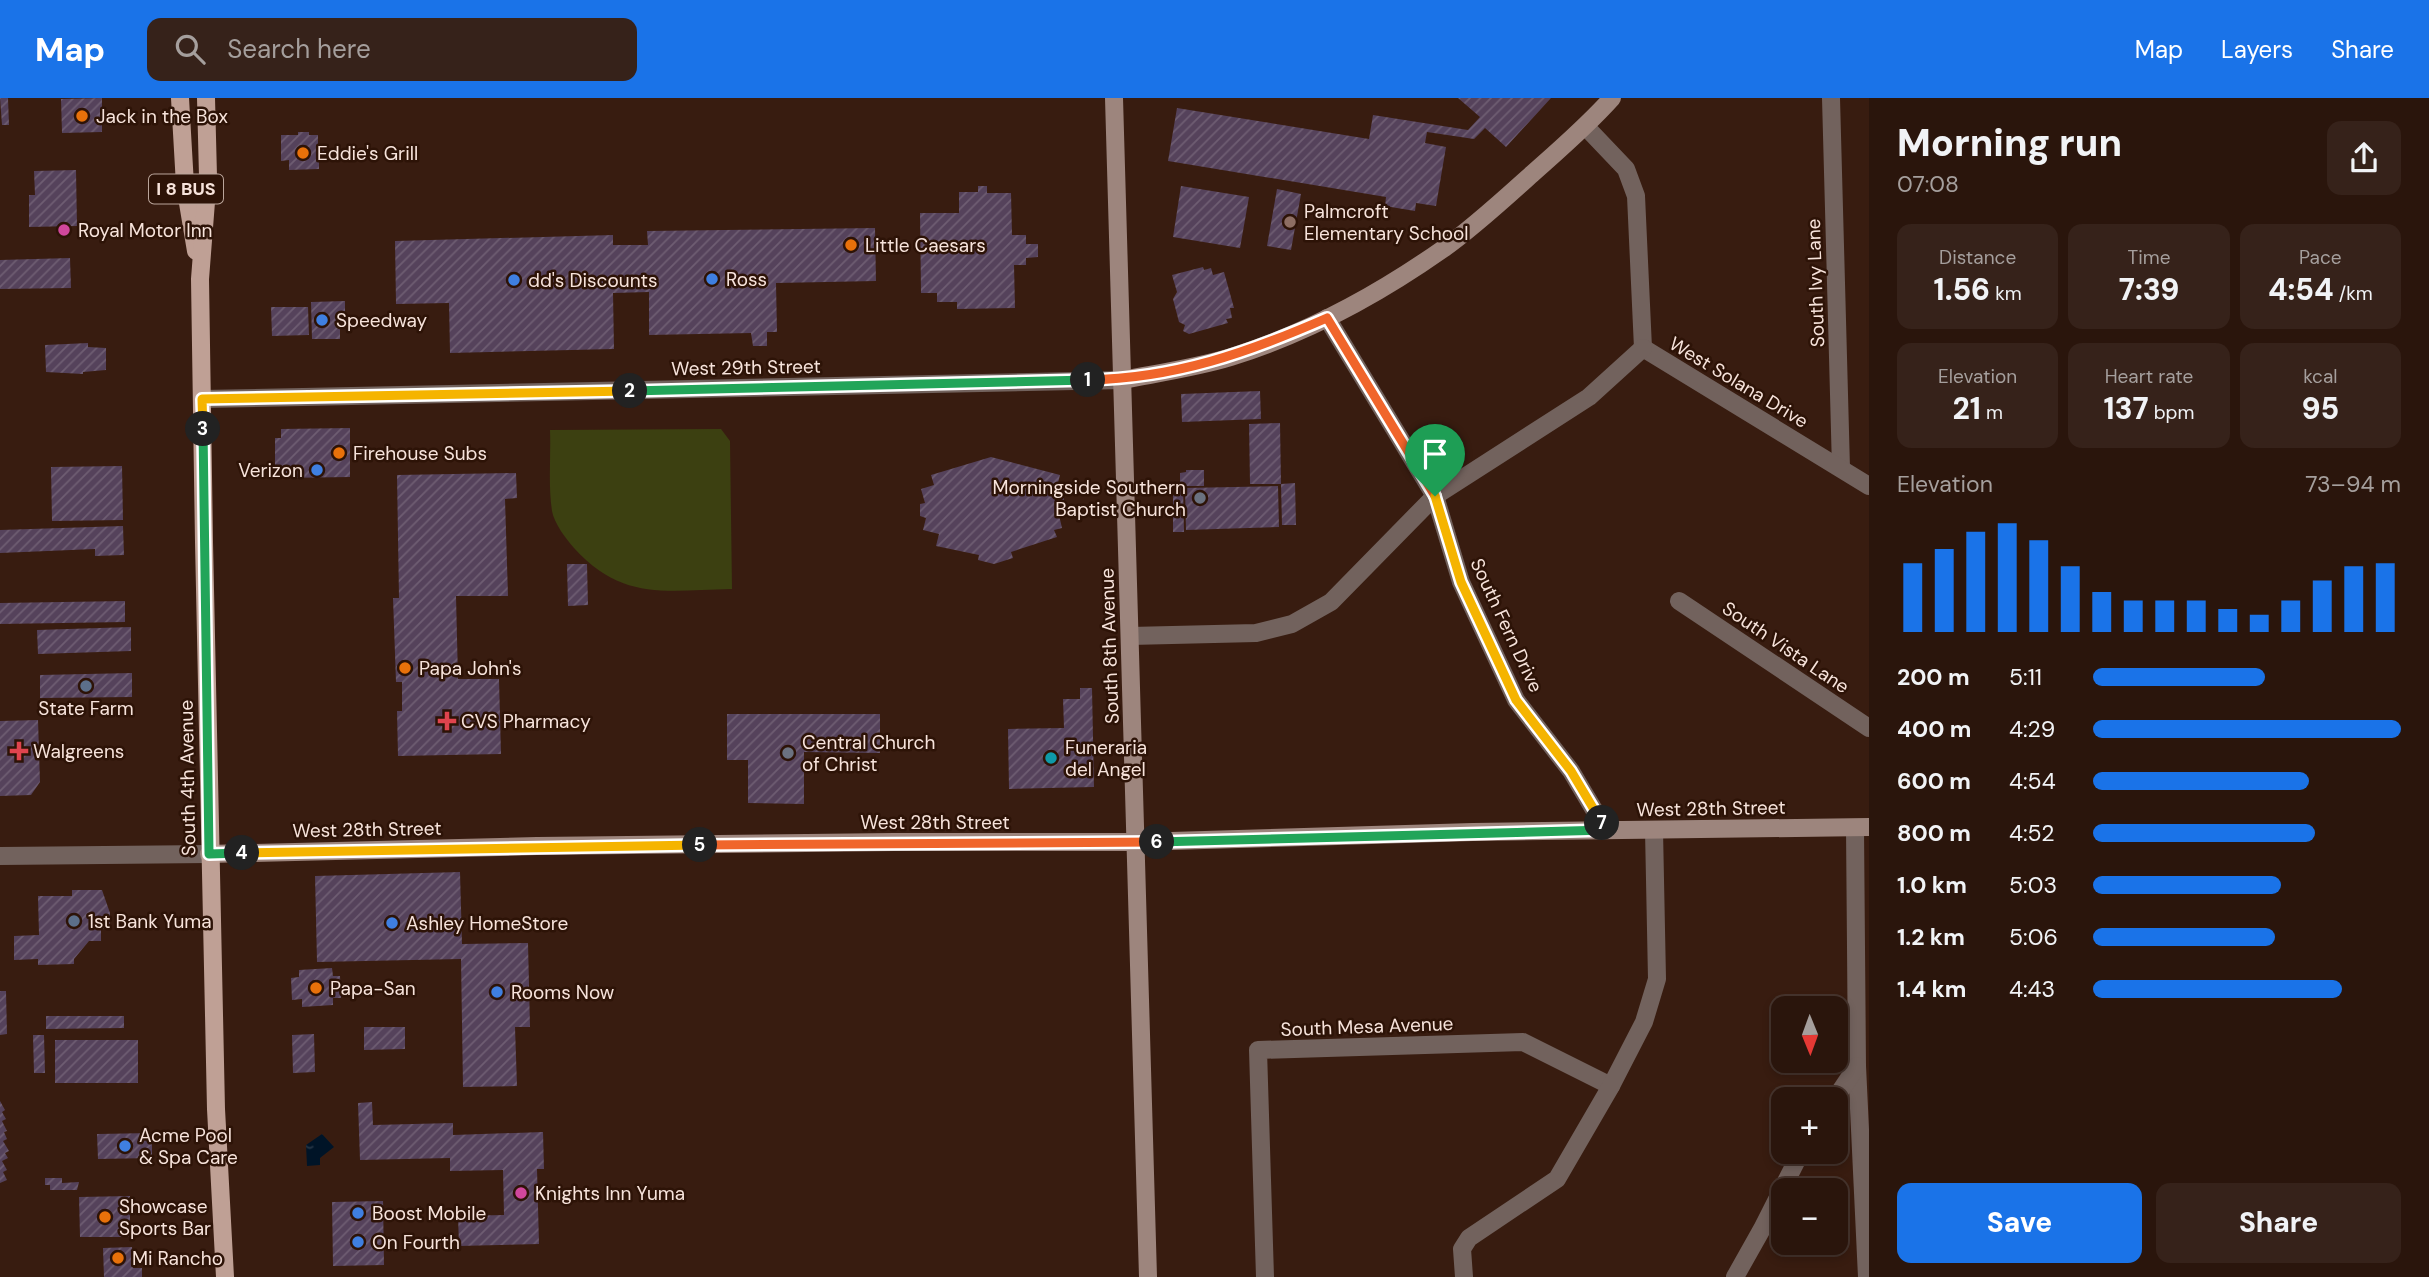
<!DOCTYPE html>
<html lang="en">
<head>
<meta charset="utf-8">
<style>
	:root { --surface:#2a150c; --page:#36221a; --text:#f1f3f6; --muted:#a59f9d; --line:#46342d; --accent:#1a73e8 }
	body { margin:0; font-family:"DM Sans",sans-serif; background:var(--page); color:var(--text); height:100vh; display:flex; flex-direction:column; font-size:26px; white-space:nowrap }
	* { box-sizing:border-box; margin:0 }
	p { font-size:23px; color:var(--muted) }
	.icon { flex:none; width:38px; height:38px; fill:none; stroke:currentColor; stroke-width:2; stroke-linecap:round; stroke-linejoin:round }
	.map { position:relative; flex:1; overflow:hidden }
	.sheet { display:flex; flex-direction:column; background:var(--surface); width:560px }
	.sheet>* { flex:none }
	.needle { width:46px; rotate:179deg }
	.controls { position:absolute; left:1771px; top:898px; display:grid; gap:14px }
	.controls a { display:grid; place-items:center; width:77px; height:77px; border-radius:14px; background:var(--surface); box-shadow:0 4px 10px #0003,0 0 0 2px var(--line); font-size:35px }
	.pin { position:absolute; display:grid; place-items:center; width:60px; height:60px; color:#fff; margin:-72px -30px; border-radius:50% 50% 50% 0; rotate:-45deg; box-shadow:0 0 7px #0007 }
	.pin .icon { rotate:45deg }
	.km { position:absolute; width:35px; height:35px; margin:-18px; border-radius:50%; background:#222; color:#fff; font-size:19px; line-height:35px; text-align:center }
	.round { display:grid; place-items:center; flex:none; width:74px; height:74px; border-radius:14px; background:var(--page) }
	.head { display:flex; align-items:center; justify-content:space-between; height:119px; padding:0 28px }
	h1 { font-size:38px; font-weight:800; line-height:52px }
	.stats { display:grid; grid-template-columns:repeat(3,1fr); gap:10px; height:119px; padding:7px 28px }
	.stats div { display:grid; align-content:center; border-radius:14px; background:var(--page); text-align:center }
	.stats b { font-size:30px; font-weight:800 }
	.stats small { font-size:19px; font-weight:400 }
	.stats p { font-size:19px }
	.chart { height:196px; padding:14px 28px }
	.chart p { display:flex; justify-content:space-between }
	.chart svg { width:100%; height:126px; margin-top:7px; stroke:var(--accent); stroke-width:6 }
	.cta { display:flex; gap:14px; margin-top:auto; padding:14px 28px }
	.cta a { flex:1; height:80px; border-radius:14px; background:var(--accent); color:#fff; font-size:28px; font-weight:800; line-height:80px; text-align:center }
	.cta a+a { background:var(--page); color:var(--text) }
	ul { padding:0 28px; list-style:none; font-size:23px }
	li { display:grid; grid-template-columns:112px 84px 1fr; align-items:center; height:52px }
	li i { height:18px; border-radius:9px; background:var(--accent) }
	header { display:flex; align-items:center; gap:42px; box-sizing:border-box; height:98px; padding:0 35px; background:var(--accent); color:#fff }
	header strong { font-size:33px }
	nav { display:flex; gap:38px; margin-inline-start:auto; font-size:24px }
	.search { width:490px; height:63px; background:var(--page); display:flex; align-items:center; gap:18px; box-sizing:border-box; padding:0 24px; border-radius:14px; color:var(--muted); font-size:26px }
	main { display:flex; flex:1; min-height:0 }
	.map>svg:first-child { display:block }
</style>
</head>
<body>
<header>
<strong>Map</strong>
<div class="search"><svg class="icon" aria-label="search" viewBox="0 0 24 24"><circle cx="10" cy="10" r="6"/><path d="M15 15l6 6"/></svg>Search here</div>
<nav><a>Map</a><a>Layers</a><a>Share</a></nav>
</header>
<main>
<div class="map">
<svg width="1869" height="1179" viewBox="0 0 1869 1179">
	<defs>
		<pattern id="water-ripples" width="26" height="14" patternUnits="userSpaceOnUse" patternTransform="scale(1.75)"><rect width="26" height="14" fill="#001427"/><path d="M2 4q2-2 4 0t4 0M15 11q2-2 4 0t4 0" fill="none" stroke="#263646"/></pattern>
		<pattern id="building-hatch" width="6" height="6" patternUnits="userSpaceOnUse" patternTransform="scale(1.75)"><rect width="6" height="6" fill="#55425b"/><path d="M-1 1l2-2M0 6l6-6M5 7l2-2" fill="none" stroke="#6e5d72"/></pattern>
	</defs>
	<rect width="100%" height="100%" fill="#381c10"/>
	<path fill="#3c4011" d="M721,331l9,12 2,148c-65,1 -109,13 -158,-41 -8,-9 -20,-25 -22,-37 -4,-26 -1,-54 -2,-81z"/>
	<path fill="url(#water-ripples)" d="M322,1036l12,13 -14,11v7l-13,1 -1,-21z"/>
	<g fill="url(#building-hatch)">
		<path d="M0,0h8l1,27h-7z"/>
		<path d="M102,0v34l-40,1 -1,-34z"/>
		<path d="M1458,0h93l-45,49 -21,-19 -11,11 -47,-7 -2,11 21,4 -10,59 -20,-3 -1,8 -30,-5 1,-9 -218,-36 9,-53 192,31 4,-24 95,15 12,-13z"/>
		<path d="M298,34h11v3h9v10h6v15h-5v9l-30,1v-10l-8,1v-26h17z"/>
		<path d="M76,72l1,56 -48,1v-32h6l-1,-24z"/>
		<path d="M978,88h9v7h24l1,42h14v9h12v13l-12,1v7h-12l1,43 -58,1v-7h-20v-9h-16l-1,-80h39v-21h19z"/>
		<path d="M1181,88l68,11 -9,51 -67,-11z"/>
		<path d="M1277,91l24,5 -10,56 -24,-4z"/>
		<path d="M875,130l1,53 -100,2 1,49h-10v14h-14l-2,-13 -102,2v-43l-36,1 1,56 -164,4 -1,-50 -53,1 -1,-63 218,-6v10h35l-1,-14z"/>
		<path d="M70,160l1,30 -71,1v-29z"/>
		<path d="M1203,169l1,3 7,-2 2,7 11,-3 10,36h-4l2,10 -6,1 2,4 -39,11 -6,-3 2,-6 -6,-3 -6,-23 4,-7 -5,-17z"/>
		<path d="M345,203v27h-5v11h-28l-1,-37z"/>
		<path d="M271,209h37l1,28 -37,1z"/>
		<path d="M88,245v4l18,1v22l-23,2v2l-37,-2 -1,-27z"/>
		<path d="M1260,293l1,28 -79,3 -1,-28z"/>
		<path d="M1280,325l1,61h-31l-1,-60z"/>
		<path d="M350,330v49l-68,1v-2h-7v-38h6v-9z"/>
		<path d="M991,359l69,18 -5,20 9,3v10l-5,7 3,13 -8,2 3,7 -46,15 2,6 -19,6 -16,-4 1,-5 -43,-9 3,-12 -16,-4 3,-12 -6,-2v-12l5,-1 -4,-14 13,-4 -3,-10z"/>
		<path d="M122,368l1,54 -71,1 -1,-54z"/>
		<path d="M1186,372h18v16h-21l1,46h-11v-36l7,-10v-13l6,-1z"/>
		<path d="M516,375l1,25 -12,1 3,97h-52l2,83h41l2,75 -103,2 -1,-45h5v-29h-6l-3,-84h6l-2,-123z"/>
		<path d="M1295,385l1,42h-14l-1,-41z"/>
		<path d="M1278,388l1,41 -93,3 -1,-42z"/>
		<path d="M123,428l1,29 -29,1v-7l-95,4v-23z"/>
		<path d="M567,466h20l1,41 -20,1z"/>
		<path d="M125,503v21l-125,2v-21z"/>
		<path d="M131,529v24l-93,3 -1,-24z"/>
		<path d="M132,575v24l-92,1v-23z"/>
		<path d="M1080,590h12l2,99 -85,2 -1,-60 56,-1 -1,-29h17z"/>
		<path d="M727,616h153v39l-76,-1v52l-56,-1v-43h-21z"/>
		<path d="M38,622l2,62 -9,13 -31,1v-75z"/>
		<path d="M460,774l2,72 66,-1 2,84h-15l2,59 -54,1 -2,-128 -144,3 -2,-86z"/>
		<path d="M72,792h30l8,23v16h-9v12h-12l-15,18v5l-36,1v-6l-24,1v-24l25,-1 -1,-39h34z"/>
		<path d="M332,870l1,8h7l1,22h-8v7l-31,2v-8l-10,1 -1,-22 8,-1v-7z"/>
		<path d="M0,893h6l1,43 -7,1z"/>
		<path d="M46,918h78v12l-78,1z"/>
		<path d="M364,929h41v22l-41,1z"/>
		<path d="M314,936l1,38 -22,1 -1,-38z"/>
		<path d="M33,937h11l1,38h-11z"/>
		<rect x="55" y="942" width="83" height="43"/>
		<path d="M0,1003l5,9 -3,2 4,7 -4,2 5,10 -3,1 3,7 -4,2 6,10 -4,2 3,5 -6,3 5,9 -4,2 4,8 -7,3z"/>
		<path d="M372,1004l1,23 80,-2v12l90,-3 1,37h-7l2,75 -80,2 -1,-30 46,-1 -1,-45 -53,1v-13l-90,2 -2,-57z"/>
		<path d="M152,1035v25l-54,1 -1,-25z"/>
		<path d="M45,1080h17v5l17,-1 -2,8h-27v-5h-5z"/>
		<path d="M130,1098v41h-50l-1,-40z"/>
		<path d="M383,1103l1,64 -51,1 -1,-64z"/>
		<path d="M132,1149l1,21h9v9h-38l-1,-29z"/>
	</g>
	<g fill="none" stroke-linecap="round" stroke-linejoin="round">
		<g stroke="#72625d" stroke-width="18">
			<path d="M1831,0l10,370"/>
			<path d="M1586,29l40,42 10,27 7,152"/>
			<path d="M1327,220l108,178 26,86 55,118 55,71 35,59"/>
			<path d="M1643,250l226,138"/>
			<path d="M202,301l920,-19"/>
			<path d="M1679,503l190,127"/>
			<path d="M1130,538l126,-3 36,-9 39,-22 104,-106 154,-99 54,-49"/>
			<path d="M1855,730l2,238 10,211"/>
			<path d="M0,758l209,-2"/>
			<path d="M1835,1001l22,-33"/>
			<path d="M1265,1179l-7,-227 265,-8 88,44"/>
			<path d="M1464,1179l-2,-28 7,-11 88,-59 54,-93 33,-64 13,-43 -3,-149"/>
			<path d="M1735,1179l27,-48 39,-77"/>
		</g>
		<g stroke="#9d857d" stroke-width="18">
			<path d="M1114,0l34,1179"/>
			<path d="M1122,282c36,-7 73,-12 109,-23 74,-23 148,-63 212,-108 31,-22 60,-49 89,-75 28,-25 55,-48 80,-76"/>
			<path d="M209,756l328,-8 357,-4h243l336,-10 396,-5"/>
		</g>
		<g stroke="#bfa095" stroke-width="18">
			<path d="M180,0l5,87 11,66"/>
			<path d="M206,0l2,78 -8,103 4,263 12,567 9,168"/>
		</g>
	</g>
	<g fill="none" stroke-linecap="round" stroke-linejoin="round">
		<g stroke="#fff" stroke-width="14">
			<path id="split-1" d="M1088,282c88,-2 159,-27 239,-62l108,178"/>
		</g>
		<g stroke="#fff" stroke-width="14">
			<path id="split-2" d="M630,293l458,-11"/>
		</g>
		<g stroke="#fff" stroke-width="14">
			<path id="split-3" d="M203,331l-1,-30 428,-8"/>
		</g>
		<g stroke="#fff" stroke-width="14">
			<path id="split-4" d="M203,331l6,425 33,-1"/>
		</g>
		<g stroke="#fff" stroke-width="14">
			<path id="split-5" d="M242,755l458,-8"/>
		</g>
		<g stroke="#fff" stroke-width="14">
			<path id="split-6" d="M700,747l457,-3"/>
		</g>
		<g stroke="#fff" stroke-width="14">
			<path id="split-7" d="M1157,744l449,-12 -4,-7"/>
		</g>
		<g stroke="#fff" stroke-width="14">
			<path id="split-8" d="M1435,398l26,86 55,118 55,71 31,52"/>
		</g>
		<use href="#split-1" stroke="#f0652b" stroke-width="9"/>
		<use href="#split-2" stroke="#22a559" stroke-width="9"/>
		<use href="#split-3" stroke="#f5b400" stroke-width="9"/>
		<use href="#split-4" stroke="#22a559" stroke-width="9"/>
		<use href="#split-5" stroke="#f5b400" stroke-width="9"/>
		<use href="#split-6" stroke="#f0652b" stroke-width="9"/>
		<use href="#split-7" stroke="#22a559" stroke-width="9"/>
		<use href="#split-8" stroke="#f5b400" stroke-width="9"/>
	</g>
	<g fill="#e8710a" stroke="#2d1307" stroke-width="2.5">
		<circle cx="82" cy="18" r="7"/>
		<circle cx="303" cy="55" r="7"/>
		<circle cx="851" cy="147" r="7"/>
		<circle cx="339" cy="355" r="7"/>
		<circle cx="405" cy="570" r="7"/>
		<circle cx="316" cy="890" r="7"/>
		<circle cx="105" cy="1119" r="7"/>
		<circle cx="118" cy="1160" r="7"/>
	</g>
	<circle fill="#8d6e63" stroke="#2d1307" stroke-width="2.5" cx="1290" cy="124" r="7"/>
	<g fill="#d1479c" stroke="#2d1307" stroke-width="2.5">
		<circle cx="64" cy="132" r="7"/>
		<circle cx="521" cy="1095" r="7"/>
	</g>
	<g fill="#3f7fe0" stroke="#2d1307" stroke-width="2.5">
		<circle cx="712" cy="181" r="7"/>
		<circle cx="514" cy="182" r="7"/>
		<circle cx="322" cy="222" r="7"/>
		<circle cx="317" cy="372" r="7"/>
		<circle cx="392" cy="825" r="7"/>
		<circle cx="497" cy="894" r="7"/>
		<circle cx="125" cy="1048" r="7"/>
		<circle cx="358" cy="1115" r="7"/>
		<circle cx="358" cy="1144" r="7"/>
	</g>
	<g fill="#6b7280" stroke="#2d1307" stroke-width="2.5">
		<circle cx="1200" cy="400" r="7"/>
		<circle cx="788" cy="655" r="7"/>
	</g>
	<g fill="#5c6f8a" stroke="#2d1307" stroke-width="2.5">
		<circle cx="86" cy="588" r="7"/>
		<circle cx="74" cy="823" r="7"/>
	</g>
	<g fill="#e0444e" stroke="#2d1307" stroke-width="2.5">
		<path d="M443.5 612.5h7v7h7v7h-7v7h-7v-7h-7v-7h7z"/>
		<path d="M15.5 642.5h7v7h7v7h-7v7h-7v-7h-7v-7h7z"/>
	</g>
	<circle fill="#0f9aa8" stroke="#2d1307" stroke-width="2.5" cx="1051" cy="660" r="7"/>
	<g text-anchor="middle" stroke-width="5" stroke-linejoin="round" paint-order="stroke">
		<rect fill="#2d1307" stroke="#baa59b" stroke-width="2" x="149" y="76.5" width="74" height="29" rx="5"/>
		<g font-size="18" font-weight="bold" fill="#f7e3db">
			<text x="186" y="97">I 8 BUS</text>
		</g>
		<g font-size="19" fill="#f7e3db" stroke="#2d1307" text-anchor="start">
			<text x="96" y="25">Jack in the Box</text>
			<text x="317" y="62">Eddie's Grill</text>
			<text x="1304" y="120">Palmcroft<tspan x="1304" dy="22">Elementary School</tspan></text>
			<text x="78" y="139">Royal Motor Inn</text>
			<text x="865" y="154">Little Caesars</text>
			<text x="726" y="188">Ross</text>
			<text x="528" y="189">dd's Discounts</text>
			<text x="336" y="229">Speedway</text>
			<text x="353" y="362">Firehouse Subs</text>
			<text x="303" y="379" text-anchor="end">Verizon</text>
			<text x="1186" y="396" text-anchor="end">Morningside Southern<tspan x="1186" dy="22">Baptist Church</tspan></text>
			<text x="419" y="577">Papa John's</text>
			<text x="86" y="617" text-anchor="middle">State Farm</text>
			<text x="461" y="630">CVS Pharmacy</text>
			<text x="802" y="651">Central Church<tspan x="802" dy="22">of Christ</tspan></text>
			<text x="1065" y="656">Funeraria<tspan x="1065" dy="22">del Angel</tspan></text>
			<text x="33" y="660">Walgreens</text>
			<text x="88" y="830">1st Bank Yuma</text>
			<text x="406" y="832">Ashley HomeStore</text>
			<text x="330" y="897">Papa-San</text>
			<text x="511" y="901">Rooms Now</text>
			<text x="139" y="1044">Acme Pool<tspan x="139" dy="22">&amp; Spa Care</tspan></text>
			<text x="535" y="1102">Knights Inn Yuma</text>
			<text x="119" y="1115">Showcase<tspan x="119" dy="22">Sports Bar</tspan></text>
			<text x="372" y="1122">Boost Mobile</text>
			<text x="372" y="1151">On Fourth</text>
			<text x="132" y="1167">Mi Rancho</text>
		</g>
		<g font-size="19" fill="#f7e3db" stroke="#2d1307">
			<text transform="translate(1815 185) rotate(-92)" y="7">South Ivy Lane</text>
			<text transform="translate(746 269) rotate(-1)" y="7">West 29th Street</text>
			<text transform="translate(1739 284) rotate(31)" y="7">West Solana Drive</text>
			<text transform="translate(1507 527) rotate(65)" y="7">South Fern Drive</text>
			<text transform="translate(1109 548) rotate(-92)" y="7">South 8th Avenue</text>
			<text transform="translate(1786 549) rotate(34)" y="7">South Vista Lane</text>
			<text transform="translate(187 680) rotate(-91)" y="7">South 4th Avenue</text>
			<text transform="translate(1711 710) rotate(-1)" y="7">West 28th Street</text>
			<text x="935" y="731">West 28th Street</text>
			<text transform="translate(367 731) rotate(-1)" y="7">West 28th Street</text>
			<text transform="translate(1367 928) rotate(-2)" y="7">South Mesa Avenue</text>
		</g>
	</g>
</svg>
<div class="controls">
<a><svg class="needle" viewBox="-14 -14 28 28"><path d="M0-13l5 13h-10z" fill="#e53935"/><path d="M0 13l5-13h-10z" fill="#a59f9d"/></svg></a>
<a>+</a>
<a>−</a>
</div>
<div class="pin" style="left:1435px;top:398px;background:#1e9e55"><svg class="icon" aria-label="arrive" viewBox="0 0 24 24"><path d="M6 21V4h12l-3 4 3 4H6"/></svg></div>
<b class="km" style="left:1088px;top:282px">1</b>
<b class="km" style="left:630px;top:293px">2</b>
<b class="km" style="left:203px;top:331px">3</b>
<b class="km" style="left:242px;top:755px">4</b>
<b class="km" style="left:700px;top:747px">5</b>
<b class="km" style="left:1157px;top:744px">6</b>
<b class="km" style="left:1602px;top:725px">7</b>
</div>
<section class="sheet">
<div class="head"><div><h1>Morning run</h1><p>07:08</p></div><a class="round"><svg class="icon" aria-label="share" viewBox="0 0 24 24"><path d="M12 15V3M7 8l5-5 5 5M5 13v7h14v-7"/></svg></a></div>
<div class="stats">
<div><p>Distance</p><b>1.56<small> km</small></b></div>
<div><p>Time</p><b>7:39</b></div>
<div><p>Pace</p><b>4:54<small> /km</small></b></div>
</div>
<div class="stats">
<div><p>Elevation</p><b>21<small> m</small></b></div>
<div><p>Heart rate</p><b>137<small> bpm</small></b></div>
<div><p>kcal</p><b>95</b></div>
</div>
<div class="chart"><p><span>Elevation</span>73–94 m</p>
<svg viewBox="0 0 160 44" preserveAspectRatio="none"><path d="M5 44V20M15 44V15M25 44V9M35 44V6M45 44V12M55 44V21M65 44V30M75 44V33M85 44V33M95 44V33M105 44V36M115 44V38M125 44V33M135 44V26M145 44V21M155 44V20"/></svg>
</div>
<ul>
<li><b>200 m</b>5:11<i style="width:56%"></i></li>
<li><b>400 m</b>4:29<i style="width:100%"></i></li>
<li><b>600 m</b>4:54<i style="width:70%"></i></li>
<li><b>800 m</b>4:52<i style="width:72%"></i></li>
<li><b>1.0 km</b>5:03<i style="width:61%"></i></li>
<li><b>1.2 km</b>5:06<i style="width:59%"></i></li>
<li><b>1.4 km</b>4:43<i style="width:81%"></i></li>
</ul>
<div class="cta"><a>Save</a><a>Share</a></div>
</section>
</main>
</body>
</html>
